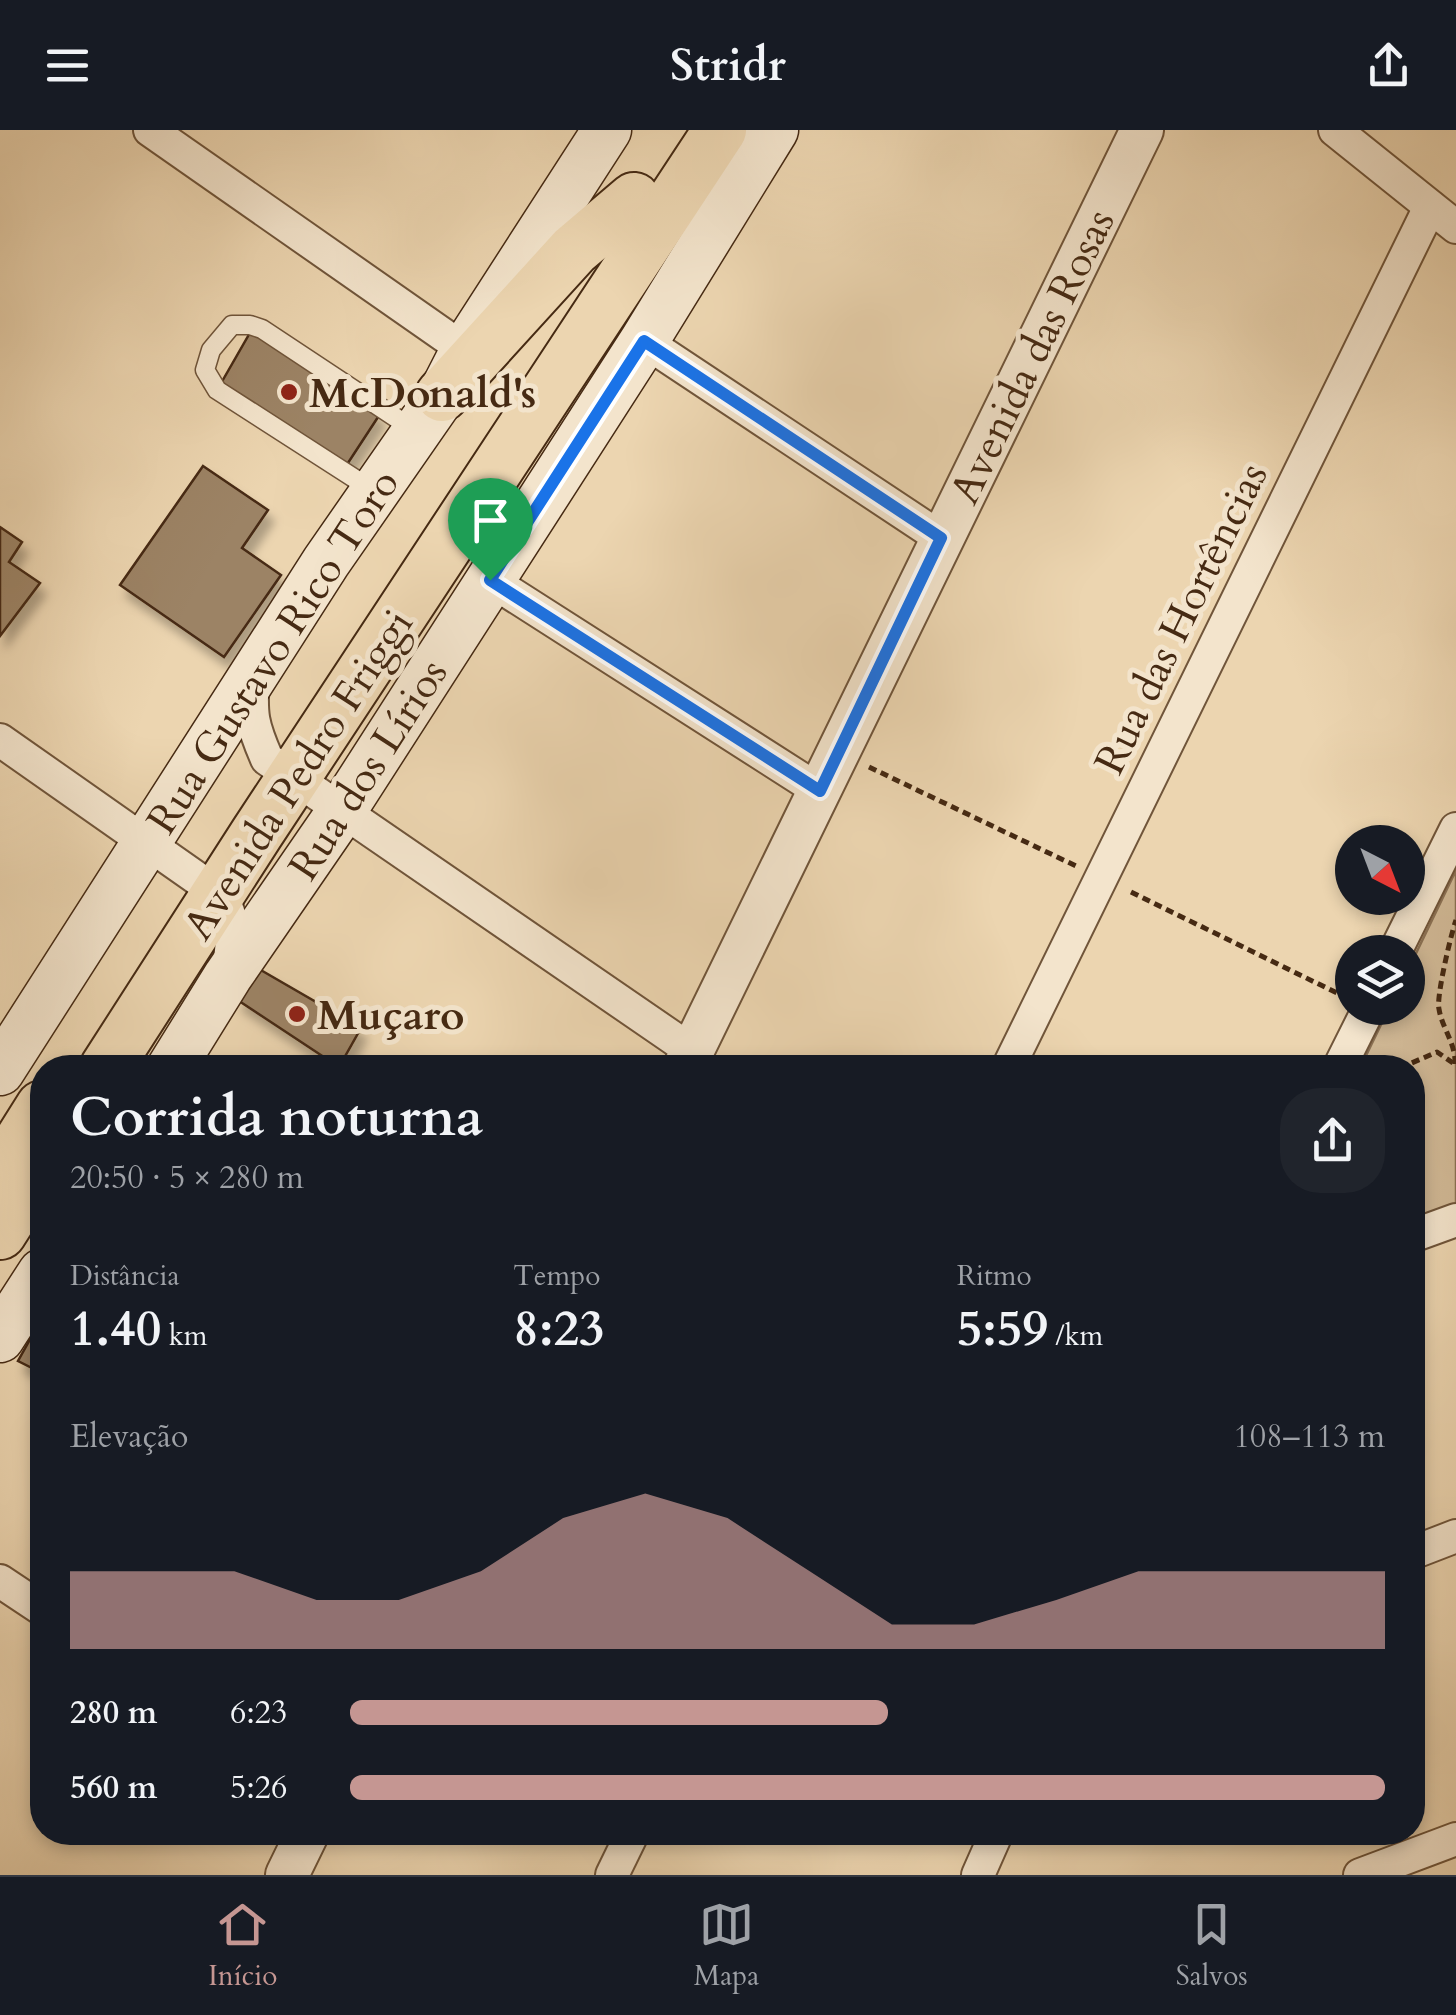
<!DOCTYPE html>
<html lang="pt">
<head>
<meta charset="utf-8">
<style>
	:root { --surface:#171b24; --page:#20242c; --text:#f1f3f6; --muted:#9ea1a6; --line:#363941; --accent:#c59692 }
	body { margin:0; font-family:Cardo,serif; background:var(--page); color:var(--text); height:100vh; display:flex; flex-direction:column; font-size:38px; white-space:nowrap }
	* { box-sizing:border-box; margin:0 }
	p { font-size:32px; color:var(--muted) }
	.icon { flex:none; width:55px; height:55px; fill:none; stroke:currentColor; stroke-width:2; stroke-linecap:round; stroke-linejoin:round }
	.map { position:relative; flex:1; overflow:hidden }
	.side { position:absolute; left:30px; top:925px; width:1395px; height:790px; display:flex; flex-direction:column; background:var(--surface); border-radius:40px; box-shadow:0 5px 15px #0003 }
	.side>* { flex:none }
	.needle { width:65px; rotate:138deg }
	.tools { position:absolute; left:1335px; top:695px; display:grid; gap:20px }
	.tools a { display:grid; place-items:center; width:90px; height:90px; border-radius:50%; background:var(--surface); box-shadow:0 5px 15px #0003; font-size:50px }
	.pin { position:absolute; display:grid; place-items:center; width:85px; height:85px; color:#fff; margin:-102px -42px; border-radius:50% 50% 50% 0; rotate:-45deg; box-shadow:0 0 10px #0007 }
	.pin .icon { rotate:45deg }
	.round { display:grid; place-items:center; flex:none; width:105px; height:105px; border-radius:40px; background:var(--page) }
	.headline { display:flex; align-items:center; justify-content:space-between; height:170px; padding:0 40px }
	h1 { font-size:55px; font-weight:700; line-height:75px }
	.metrics { display:grid; grid-template-columns:repeat(3,1fr); gap:15px; height:170px; padding:10px 40px }
	.metrics div { display:grid; align-content:center }
	.metrics b { font-size:50px; font-weight:700 }
	.metrics small { font-size:28px; font-weight:400 }
	.metrics p { font-size:28px }
	.chart { height:280px; padding:20px 40px }
	.chart p { display:flex; justify-content:space-between }
	.chart svg { width:100%; height:180px; margin-top:10px; fill:var(--accent); opacity:.7 }
	ul { padding:0 40px; list-style:none; font-size:32px }
	li { display:grid; grid-template-columns:160px 120px 1fr; align-items:center; height:75px }
	li i { height:25px; border-radius:12px; background:var(--accent) }
	header { display:flex; justify-content:space-between; align-items:center; height:130px; padding:0 40px; background:var(--surface); font-size:45px; font-weight:700 }
	.tab-bar { display:flex; justify-content:space-around; align-items:center; height:140px; border-top:2px solid var(--line); background:var(--surface); font-size:28px; color:var(--muted) }
	.tab-bar a { display:grid; justify-items:center; gap:5px }
	.tab-bar .selected { color:var(--accent) }
	.map>svg:first-child { display:block }
</style>
</head>
<body>
<header><svg class="icon" aria-label="menu" viewBox="0 0 24 24"><path d="M4 6h16M4 12h16M4 18h16"/></svg>Stridr<svg class="icon" aria-label="share" viewBox="0 0 24 24"><path d="M12 15V3M7 8l5-5 5 5M5 13v7h14v-7"/></svg></header>
<div class="map">
<svg width="1456" height="1745" viewBox="0 0 1456 1745">
	<defs>
		<filter id="shadow"><feDropShadow dx="6" dy="11" stdDeviation="5" flood-color="#0004"/></filter>
	</defs>
	<rect width="100%" height="100%" fill="#ecd5b0"/>
	<filter id="stains"><feTurbulence type="fractalNoise" baseFrequency=".002" numOctaves="4"/><feColorMatrix values="0 0 0 0 .2 0 0 0 0 .09 0 0 0 0 .02 0 0 0 .5 -.17"/></filter>
	<radialGradient id="worn" r=".72"><stop offset=".6" stop-color="#630" stop-opacity="0"/><stop offset="1" stop-color="#630" stop-opacity=".3"/></radialGradient>
	<path fill="#d0b895" stroke="#8b7154" stroke-width="2.5" d="M1456,740v337l-43,16 -1,-155h-52l29,-60h19v-38z"/>
	<g fill="#9c8365" stroke="#462a13" stroke-width="2.5" filter="url(#shadow)">
		<path d="M251,201l129,83 -34,52 -126,-81z"/>
		<path d="M203,336l65,44 -26,38 39,27 -57,82 -104,-72z"/>
		<path d="M0,397l22,15 -13,20 31,21 -40,53z"/>
		<path d="M259,839l102,59 -22,39 -103,-68z"/>
		<path d="M42,1188v55l-24,-12z"/>
	</g>
	<g fill="none" stroke-linecap="round" stroke-linejoin="round">
		<g stroke="#70553a" stroke-width="21">
			<path id="service" d="M374,361l-157,-101 -12,-20 6,-20 21,-25h18l12,4 154,102"/>
		</g>
		<g stroke="#70553a" stroke-width="36">
			<g id="minor">
				<path d="M150,0l315,220"/>
				<path d="M1335,0l121,97"/>
				<path d="M644,211l297,197"/>
				<path d="M490,450l330,211"/>
				<path d="M253,547c-3,37 -1,48 14,82l425,292"/>
				<path d="M0,610l218,153c19,28 15,42 11,74"/>
				<path d="M1395,822l61,-123"/>
				<path d="M1008,938l422,-861"/>
				<path d="M1339,938l30,-60"/>
				<path d="M1412,1106l44,-16"/>
				<path d="M1412,1423l44,-17"/>
				<path d="M0,1451l42,28"/>
				<path d="M612,1745l21,-43"/>
				<path d="M978,1745l19,-43"/>
				<path d="M1360,1745l96,-36"/>
			</g>
		</g>
		<g stroke="#70553a" stroke-width="46">
			<g id="tertiary">
				<path d="M684,938l458,-938"/>
				<path d="M287,1745l21,-43"/>
			</g>
		</g>
		<g stroke="#462a13" stroke-width="51">
			<g id="secondary">
				<path d="M171,938l57,-92 115,-167 301,-468 130,-211"/>
				<path d="M0,941l326,-509 116,-167 23,-45 142,-220"/>
				<path d="M0,1208l42,-65"/>
			</g>
		</g>
		<g stroke="#462a13" stroke-width="56">
			<g id="primary">
				<path d="M442,265l132,-145 60,-51"/>
				<path d="M106,938l151,-235 463,-703"/>
				<path d="M0,1044l42,-67"/>
				<path d="M0,1103l42,-66"/>
			</g>
		</g>
		<g stroke="#462a13" stroke-width="5" stroke-dasharray="8 5" stroke-linecap="butt">
			<path d="M869,637l207,99"/>
			<path d="M1131,762l210,103"/>
			<path d="M1455,934c1,-20 -13,-36 -16,-55 -3,-12 12,-75 17,-89"/>
			<path d="M1400,938l37,-16 16,11"/>
		</g>
		<use href="#service" stroke="#f3e4cc" stroke-width="18"/>
		<use href="#minor" stroke="#f3e4cc" stroke-width="32"/>
		<use href="#tertiary" stroke="#f3e4cc" stroke-width="42"/>
		<use href="#secondary" stroke="#f3e4cc" stroke-width="48"/>
		<use href="#primary" stroke="#ecd5b0" stroke-width="52"/>
	</g>
	<g fill="none" stroke-linecap="round" stroke-linejoin="round">
		<g stroke="#fff" stroke-width="20">
			<path id="route" d="M644,211l297,197 -121,253 -330,-211z"/>
		</g>
		<use href="#route" stroke="#1a73e8" stroke-width="12"/>
	</g>
	<g fill="#8f2418" stroke="#f3e4cc" stroke-width="4">
		<circle cx="289" cy="262" r="10"/>
		<circle cx="297" cy="884" r="10"/>
	</g>
	<g text-anchor="middle" stroke-width="10" stroke-linejoin="round" paint-order="stroke">
		<g font-size="42" fill="#462a13" stroke="#f3e4cc">
			<text transform="translate(1031 226) rotate(-64)" y="15">Avenida das Rosas</text>
			<text transform="translate(1180 488) rotate(-64)" y="15">Rua das Hortências</text>
			<text transform="translate(272 521) rotate(-57)" y="15">Rua Gustavo Rico Toro</text>
			<text transform="translate(367 639) rotate(-57)" y="15">Rua dos Lírios</text>
			<text transform="translate(297 644) rotate(-57)" y="15">Avenida Pedro Friggi</text>
		</g>
		<g font-size="42" font-weight="bold" fill="#462a13" stroke="#f3e4cc" text-anchor="start">
			<text x="309" y="277">McDonald's</text>
			<text x="317" y="899">Muçaro</text>
		</g>
	</g>
	<rect width="100%" height="100%" filter="url(#stains)"/>
	<rect width="100%" height="100%" fill="url(#worn)"/>
</svg>
<div class="tools">
<a><svg class="needle" viewBox="-14 -14 28 28"><path d="M0-13l5 13h-10z" fill="#e53935"/><path d="M0 13l5-13h-10z" fill="#9ea1a6"/></svg></a>
<a><svg class="icon" aria-label="layers" viewBox="0 0 24 24"><path d="M12 4l9 5-9 5-9-5zM3 14l9 5 9-5"/></svg></a>
</div>
<div class="pin" style="left:490px;top:450px;background:#1e9e55"><svg class="icon" aria-label="arrive" viewBox="0 0 24 24"><path d="M6 21V4h12l-3 4 3 4H6"/></svg></div>
<section class="side">
<div class="headline"><div><h1>Corrida noturna</h1><p>20:50 · 5 × 280 m</p></div><a class="round"><svg class="icon" aria-label="share" viewBox="0 0 24 24"><path d="M12 15V3M7 8l5-5 5 5M5 13v7h14v-7"/></svg></a></div>
<div class="metrics">
<div><p>Distância</p><b>1.40<small> km</small></b></div>
<div><p>Tempo</p><b>8:23</b></div>
<div><p>Ritmo</p><b>5:59<small> /km</small></b></div>
</div>
<div class="chart"><p><span>Elevação</span>108–113 m</p>
<svg viewBox="0 0 160 44" preserveAspectRatio="none"><path d="M0 44V25L10 25L20 25L30 32L40 32L50 25L60 12L70 6L80 12L90 25L100 38L110 38L120 32L130 25L140 25L150 25L160 25V44z"/></svg>
</div>
<ul>
<li><b>280 m</b>6:23<i style="width:52%"></i></li>
<li><b>560 m</b>5:26<i style="width:100%"></i></li>
</ul>
</section>
</div>
<nav class="tab-bar">
<a class="selected"><svg class="icon" aria-label="home" viewBox="0 0 24 24"><path d="M3 11l9-7 9 7M6 9v11h12V9"/></svg>Início</a>
<a><svg class="icon" aria-label="map" viewBox="0 0 24 24"><path d="M3 6l6-2 6 2 6-2v14l-6 2-6-2-6 2zM9 4v14M15 6v14"/></svg>Mapa</a>
<a><svg class="icon" aria-label="saved" viewBox="0 0 24 24"><path d="M7 4h10v16l-5-4-5 4z"/></svg>Salvos</a>
</nav>
</body>
</html>
